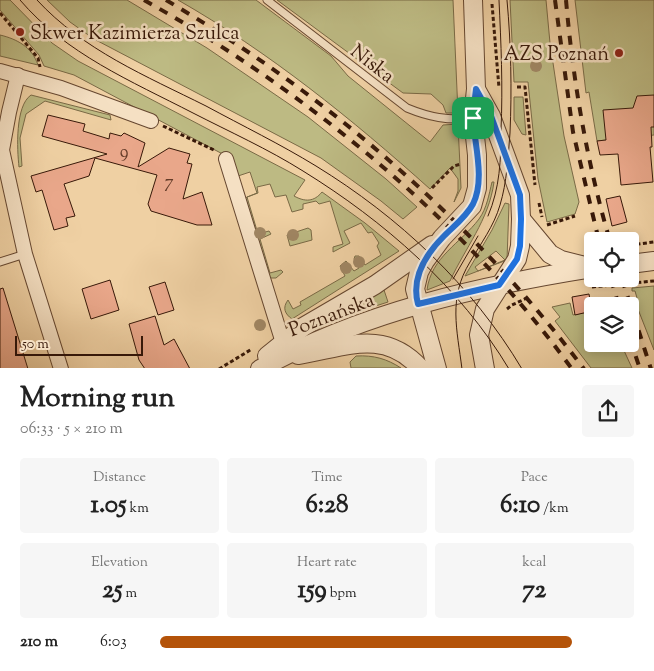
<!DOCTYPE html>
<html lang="en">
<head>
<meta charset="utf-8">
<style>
	:root { --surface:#fff; --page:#f6f6f6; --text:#222; --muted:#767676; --accent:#b45309 }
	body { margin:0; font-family:"Sorts Mill Goudy",serif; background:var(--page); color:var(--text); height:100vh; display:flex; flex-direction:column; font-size:19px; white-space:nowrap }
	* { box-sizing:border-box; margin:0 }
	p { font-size:16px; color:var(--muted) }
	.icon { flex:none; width:28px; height:28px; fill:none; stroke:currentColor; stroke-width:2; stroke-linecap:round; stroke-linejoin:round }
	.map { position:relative; height:368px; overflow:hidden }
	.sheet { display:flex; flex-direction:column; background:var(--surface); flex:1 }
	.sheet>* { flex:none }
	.fabs { position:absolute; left:584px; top:232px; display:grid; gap:10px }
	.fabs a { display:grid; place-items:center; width:55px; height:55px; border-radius:5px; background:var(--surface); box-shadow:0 2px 12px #0003; font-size:25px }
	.scale { position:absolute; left:15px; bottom:12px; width:128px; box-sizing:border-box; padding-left:5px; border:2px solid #381909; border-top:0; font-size:14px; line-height:18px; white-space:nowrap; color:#381909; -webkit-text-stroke:4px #f5e0c3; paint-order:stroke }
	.pin { position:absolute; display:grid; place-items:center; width:42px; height:42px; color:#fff; margin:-21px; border-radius:10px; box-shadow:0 2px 8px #0006 }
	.round { display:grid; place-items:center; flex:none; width:52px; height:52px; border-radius:5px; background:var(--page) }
	.summary { display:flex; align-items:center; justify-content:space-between; height:85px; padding:0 20px }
	h1 { font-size:28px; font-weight:700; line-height:38px }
	.metrics { display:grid; grid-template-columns:repeat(3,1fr); gap:8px; height:85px; padding:5px 20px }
	.metrics div { display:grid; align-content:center; border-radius:5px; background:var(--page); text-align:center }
	.metrics b { font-size:25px; font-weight:700 }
	.metrics small { font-size:14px; font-weight:400 }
	.metrics p { font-size:14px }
	ul { padding:0 20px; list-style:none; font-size:16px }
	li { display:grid; grid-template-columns:80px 60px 1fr; align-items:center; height:38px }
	li i { height:12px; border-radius:6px; background:var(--accent) }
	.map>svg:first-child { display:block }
</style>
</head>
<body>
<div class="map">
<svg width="654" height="369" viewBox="0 0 654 369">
	<rect width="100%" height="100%" fill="#efd0a3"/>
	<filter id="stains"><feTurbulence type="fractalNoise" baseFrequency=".004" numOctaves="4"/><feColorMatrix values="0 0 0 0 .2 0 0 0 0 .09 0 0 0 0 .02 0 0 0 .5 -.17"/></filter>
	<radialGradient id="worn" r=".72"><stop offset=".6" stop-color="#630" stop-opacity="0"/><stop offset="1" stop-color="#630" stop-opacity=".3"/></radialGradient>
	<g fill="#bdba83" stroke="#7a6a46" fill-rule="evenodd">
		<path d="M0,0h10l42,43 26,18 227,119 -11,16c11,6 20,6 28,-4l43,31 34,28 -107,68c-7,-5 -10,-11 -4,-19l5,9 8,-4 -1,-3 45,-26 -5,-10 6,-5 8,10 5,-3 -5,-9 1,-3h4l6,9 16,-10 -4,-9 2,-3 -7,-11 -4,1 -7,-10 -17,8 6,12 -17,9v-5l10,-3 -13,-43 -11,3 -3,-3 -13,3v5l-11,3 -6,-17 -11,2 -5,-13 -13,3 1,6 -11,4 11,37 11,-3 2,3 -11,5 10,34 11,-3 2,2 -7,6h-5l-3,-3 -23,-77 12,-5 -7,-21 -12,4 -6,-17 -158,-84 -30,-9 -5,-11 -39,-45z"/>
		<path d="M47,0h80l80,48 101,69 78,62 31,28 -14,12 -22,-18 -60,-43 -227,-119 -24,-17z"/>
		<path d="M178,0h78l75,56 17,20 82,66 13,-17 15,-1 3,64 -7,14 4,-11v-12l-8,-11 -20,21c-78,-70 -161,-137 -252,-189z"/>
		<path d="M277,0h176l5,113h-12l-3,-8 -12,-11 -28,-1z"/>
		<path d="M510,0h36l4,43 14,93 15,66 -4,12 -28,8 -9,-43 -10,-97h-14z"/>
		<path d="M575,0h79v135l-57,6 -8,-49 -3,1z"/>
		<path d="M0,35c17,4 32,12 38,30l-38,-9z"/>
		<path d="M31,95l79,20 1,5 -66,-19 -19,13 -6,24 2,28 -3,1c-2,-18 -4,-61 12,-72z"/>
		<path d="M514,97h9l3,38 -4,-1 -8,-14z"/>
		<path d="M492,182h2c-5,38 -29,66 -44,99l-23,9c4,-33 34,-47 52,-71 8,-11 10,-25 13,-37z"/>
		<path d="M505,203l4,1 -2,56 -42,16 27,-46zM496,251l9,9 -27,11 -3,-4z"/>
		<path d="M308,228l3,2 1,10 -22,6 -3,-11z"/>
		<path d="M654,286v64l-20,-51 3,-1 -2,-7h-3v-3z"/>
		<path d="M383,287l5,15 -65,21z"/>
		<path d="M570,303l3,12 19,-4v33h29l11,24h-41l-36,-47 5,-4 -8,-10z"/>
		<path d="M356,356c18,-1 31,3 45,12h-50l-1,-6z"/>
	</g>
	<g fill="#e9a78a" stroke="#381909">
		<path d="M654,95v32h-3l1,20h-2l3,35 -32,3 -3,-31 -18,1 -3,-14 9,-1 -3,-30 30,-2 4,-12z"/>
		<path d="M48,115l37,9 -2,7 26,8 1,-6 11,3 3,-3 21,10 -7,24 31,-19 21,6 -3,9 5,1 -9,35 19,-7 10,33h-15l-46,-14 -3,-7 9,-29 -62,-17 -6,18 -25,8 11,32 -9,2 2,8 -14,4 -12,-40 -6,2 -5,-16 76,-22 -65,-18z"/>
		<path d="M620,196l7,26 -15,4 -6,-27z"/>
		<path d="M110,280l9,30 -28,9 -9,-30z"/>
		<path d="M165,282l9,28 -16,5 -9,-28z"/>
		<path d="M3,288l25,81h-28v-80z"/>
		<path d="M589,294l3,17 -17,4 -3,-18z"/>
		<path d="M155,316l9,29 10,-6 16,30h-45l-6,-9 -10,-36z"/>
	</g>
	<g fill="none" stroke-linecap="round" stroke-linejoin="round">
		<g stroke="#664730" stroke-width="9">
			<g id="service">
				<path d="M267,0l140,108c22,9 41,13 65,10"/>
				<path d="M0,262l25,-8"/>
			</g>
		</g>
		<g stroke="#664730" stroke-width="16">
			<g id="minor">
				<path d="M0,71l61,17 90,33"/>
				<path d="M18,75l-9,37 -7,38 23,104 36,115"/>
				<path d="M226,159l57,184"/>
			</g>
		</g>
		<g stroke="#664730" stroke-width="20">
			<g id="tertiary">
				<path d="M476,89l15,27 29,79 1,24 -1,27 -3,13 -32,50 -6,26 6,34"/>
				<path d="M521,219l29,35 11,6 24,6"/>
				<path d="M630,264l24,-3"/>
				<path d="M298,355c46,-7 86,-28 123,14"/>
				<path d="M267,356l36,-29 72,-42 57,-40"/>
				<path d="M260,369c102,-57 219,-83 332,-101"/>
				<path d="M437,369l-22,-80 4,-17 6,-11 17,-23 30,-32 5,-18v-33l-4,-37 3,-29 -3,-89"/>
			</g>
		</g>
		<g stroke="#381909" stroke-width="3" stroke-dasharray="4 2.5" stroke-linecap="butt">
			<path d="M492,4l7,84"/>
			<path d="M0,13l38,45 2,9"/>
			<path d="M517,87h8l10,98"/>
			<path d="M163,126l51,24"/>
			<path d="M432,188l22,-22 7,-2"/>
			<path d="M539,203l3,14"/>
			<path d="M547,225l28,-9"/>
			<path d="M630,245l24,-3"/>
			<path d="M592,287l62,-6"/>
			<path d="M507,309l5,-4 15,-7"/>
			<path d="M219,369l33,-20"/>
		</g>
		<use href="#service" stroke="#f5e0c3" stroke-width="7"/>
		<use href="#minor" stroke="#f5e0c3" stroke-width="14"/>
		<use href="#tertiary" stroke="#f5e0c3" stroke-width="18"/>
		<g stroke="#381909" stroke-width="1">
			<path d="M20,0c46,54 111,81 173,113 37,19 75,36 110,58 81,50 157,116 206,198"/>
			<path d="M37,0c46,50 109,76 169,106 37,20 74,38 110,60 83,51 156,119 206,203"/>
			<path d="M488,216c12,-28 13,-57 13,-86 2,-44 0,-87 -2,-130"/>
			<path d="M453,279l25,-43"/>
			<path d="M462,369c-5,-40 -14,-71 8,-107 11,-19 24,-36 30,-57 7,-23 8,-48 10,-72 2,-44 1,-89 -3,-133"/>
		</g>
		<g stroke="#381909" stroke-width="4" stroke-dasharray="9 9" stroke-linecap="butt">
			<path d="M144,0c159,89 320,220 428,369"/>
			<path d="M166,0c161,95 305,219 418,369"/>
			<path d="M555,0l18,132 26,109"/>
			<path d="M566,0c7,81 21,163 44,241"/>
			<path d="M611,279l8,27"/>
			<path d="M622,279l29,90"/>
			<path d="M630,339l10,30"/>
		</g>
	</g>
	<g fill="#a08663">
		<circle cx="536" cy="66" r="6"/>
		<circle cx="260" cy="233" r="6"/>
		<circle cx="293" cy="235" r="6"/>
		<circle cx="359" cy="262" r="6"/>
		<circle cx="346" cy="268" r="6"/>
		<circle cx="260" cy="325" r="6"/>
	</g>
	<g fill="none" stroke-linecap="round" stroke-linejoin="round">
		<g stroke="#fff" stroke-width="10">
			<path id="route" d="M476,89l15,27 29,79 1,24 -1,27 -3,13 -18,26 -81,19c-7,-26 8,-50 26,-68 10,-10 22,-19 29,-32 12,-24 2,-58 0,-84 0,-10 2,-21 3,-31z"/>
		</g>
		<use href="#route" stroke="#1a73e8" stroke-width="6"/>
	</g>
	<g fill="#8f2418" stroke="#f5e0c3" stroke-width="2">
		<circle cx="20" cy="32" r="5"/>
		<circle cx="619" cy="53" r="5"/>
	</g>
	<g text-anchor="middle" stroke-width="5" stroke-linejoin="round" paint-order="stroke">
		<g font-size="18" fill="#643c29">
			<text x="124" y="157">9</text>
			<text x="169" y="187">7</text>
		</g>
		<g font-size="20" fill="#381909" stroke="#f5e0c3" text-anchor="start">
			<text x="30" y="39">Skwer Kazimierza Szulca</text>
			<text x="609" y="60" text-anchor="end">AZS Poznań</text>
		</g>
		<g font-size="20" fill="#381909" stroke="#f5e0c3">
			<text transform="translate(373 63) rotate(38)" y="7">Niska</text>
			<text transform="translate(331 314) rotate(-21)" y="7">Poznańska</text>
		</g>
	</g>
	<rect width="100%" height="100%" filter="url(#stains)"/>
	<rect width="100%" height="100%" fill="url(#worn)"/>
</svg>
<div class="fabs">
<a><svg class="icon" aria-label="locate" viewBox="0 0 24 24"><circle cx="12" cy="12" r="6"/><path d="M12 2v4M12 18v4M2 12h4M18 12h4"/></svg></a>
<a><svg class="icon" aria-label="layers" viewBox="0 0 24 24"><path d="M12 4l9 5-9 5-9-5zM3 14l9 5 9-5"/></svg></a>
</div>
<div class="scale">50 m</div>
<div class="pin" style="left:473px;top:118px;background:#1e9e55"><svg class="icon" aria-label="arrive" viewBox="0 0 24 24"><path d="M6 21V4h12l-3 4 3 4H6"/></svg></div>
</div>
<section class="sheet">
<div class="summary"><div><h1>Morning run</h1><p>06:33 · 5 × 210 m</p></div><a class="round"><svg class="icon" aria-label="share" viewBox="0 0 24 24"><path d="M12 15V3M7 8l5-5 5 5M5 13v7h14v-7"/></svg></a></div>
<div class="metrics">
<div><p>Distance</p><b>1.05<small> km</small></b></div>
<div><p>Time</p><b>6:28</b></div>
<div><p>Pace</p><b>6:10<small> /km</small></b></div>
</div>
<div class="metrics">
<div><p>Elevation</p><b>25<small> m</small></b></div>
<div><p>Heart rate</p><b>159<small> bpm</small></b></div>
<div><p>kcal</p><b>72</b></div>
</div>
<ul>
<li><b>210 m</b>6:03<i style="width:87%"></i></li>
</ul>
</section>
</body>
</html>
